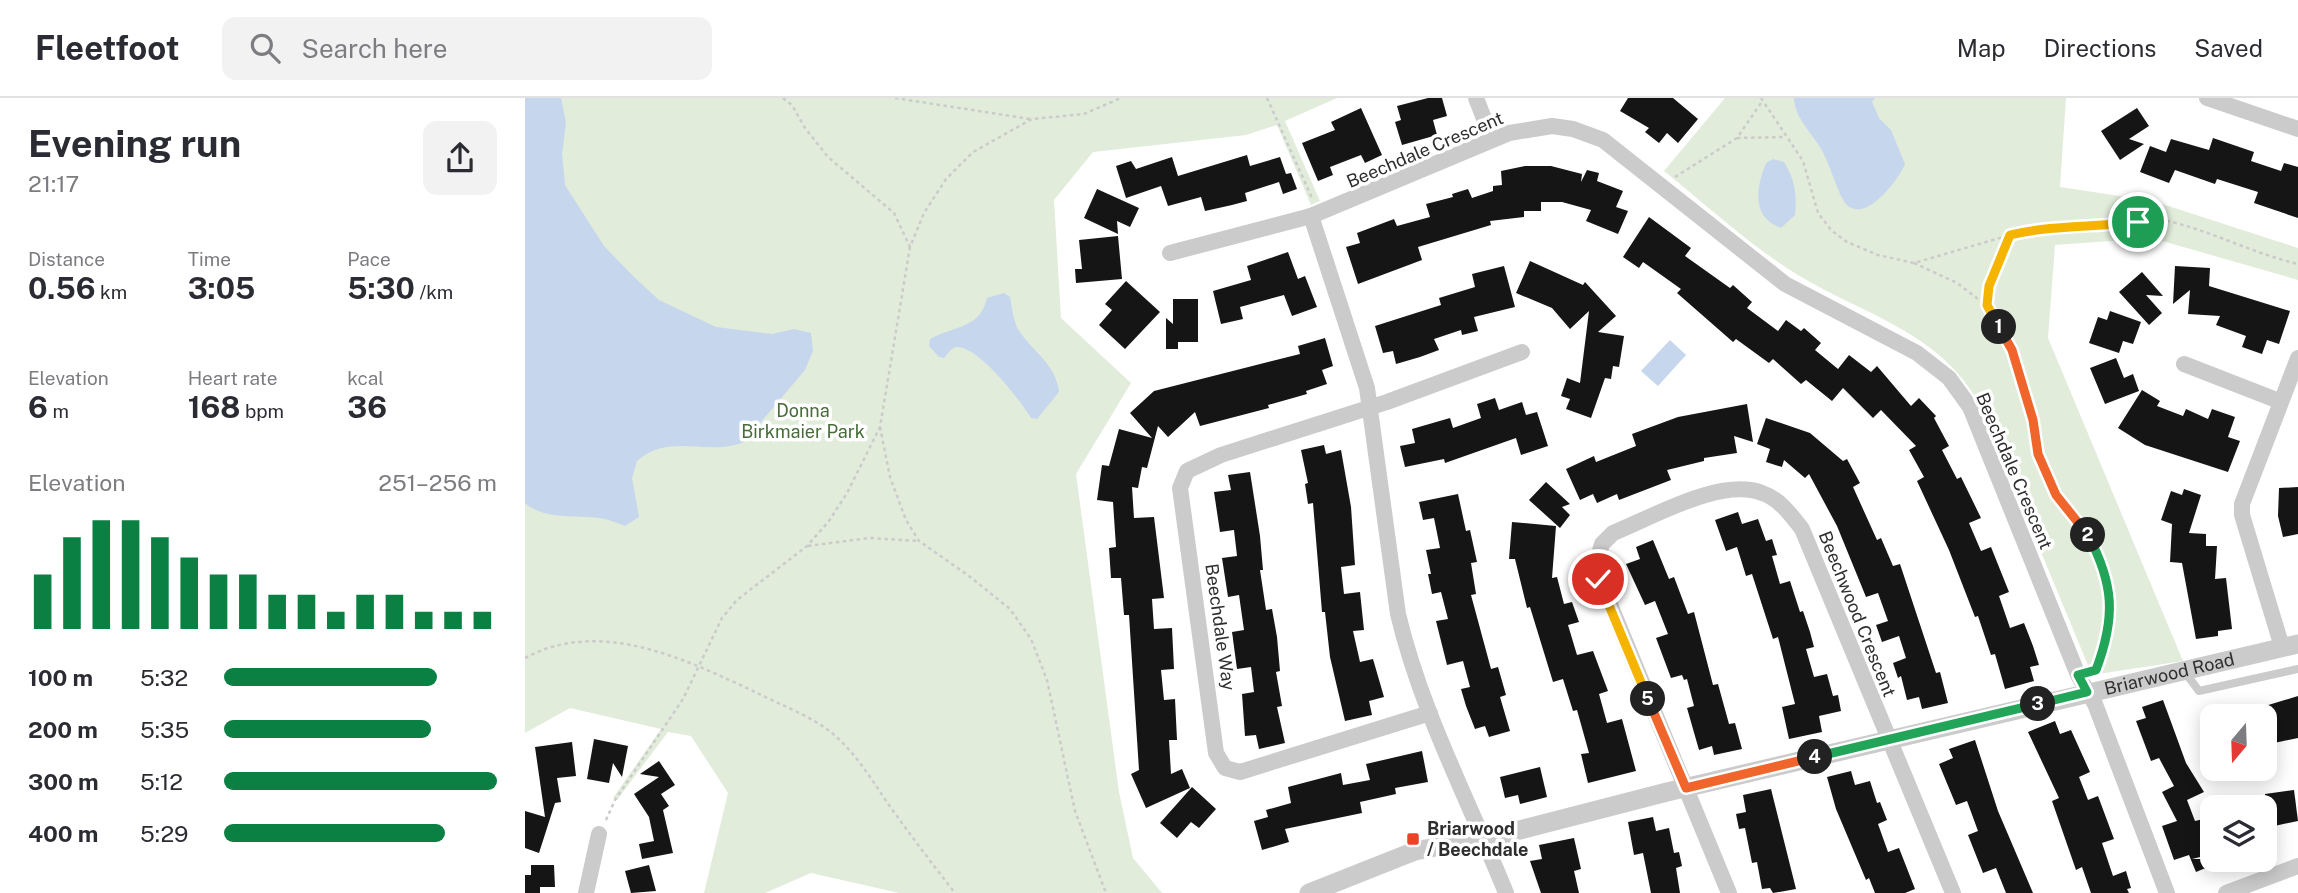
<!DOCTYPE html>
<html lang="en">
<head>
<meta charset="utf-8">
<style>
	:root { --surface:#fff; --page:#f2f2f3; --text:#2b2b33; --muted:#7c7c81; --line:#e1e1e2; --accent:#0b8043 }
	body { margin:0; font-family:"Public Sans",sans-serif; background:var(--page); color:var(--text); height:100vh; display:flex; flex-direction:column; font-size:26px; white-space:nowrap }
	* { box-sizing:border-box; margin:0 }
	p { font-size:23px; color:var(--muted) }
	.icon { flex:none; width:38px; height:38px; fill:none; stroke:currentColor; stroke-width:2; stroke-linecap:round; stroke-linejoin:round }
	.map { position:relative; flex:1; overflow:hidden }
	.details { display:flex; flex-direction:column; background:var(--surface); width:525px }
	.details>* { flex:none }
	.needle { width:46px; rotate:199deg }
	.tools { position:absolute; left:1675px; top:606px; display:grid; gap:14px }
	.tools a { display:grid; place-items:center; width:77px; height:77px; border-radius:14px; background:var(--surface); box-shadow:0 4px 18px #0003; font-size:35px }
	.pin { position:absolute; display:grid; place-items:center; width:60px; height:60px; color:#fff; margin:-30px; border:4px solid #fff; border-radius:50%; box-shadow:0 2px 7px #0007 }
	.km { position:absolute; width:35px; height:35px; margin:-18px; border-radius:50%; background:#222; color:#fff; font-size:19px; line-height:35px; text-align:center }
	.round { display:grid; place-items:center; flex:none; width:74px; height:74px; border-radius:14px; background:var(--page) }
	.overview { display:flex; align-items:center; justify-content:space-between; height:119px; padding:0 28px }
	h1 { font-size:38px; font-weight:700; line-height:52px }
	.figures { display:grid; grid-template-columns:repeat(3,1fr); gap:10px; height:119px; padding:7px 28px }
	.figures div { display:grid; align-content:center }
	.figures b { font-size:30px; font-weight:700 }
	.figures small { font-size:19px; font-weight:400 }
	.figures p { font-size:19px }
	.chart { height:196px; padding:14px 28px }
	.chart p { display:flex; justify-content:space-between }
	.chart svg { width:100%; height:126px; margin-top:7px; stroke:var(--accent); stroke-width:6 }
	ul { padding:0 28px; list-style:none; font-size:23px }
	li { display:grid; grid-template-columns:112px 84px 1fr; align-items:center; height:52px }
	li i { height:18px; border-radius:9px; background:var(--accent) }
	header { display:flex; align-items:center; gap:42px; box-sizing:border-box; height:98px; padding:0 35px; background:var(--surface); border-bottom:2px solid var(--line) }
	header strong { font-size:33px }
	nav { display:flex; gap:38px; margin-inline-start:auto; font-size:24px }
	.search { width:490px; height:63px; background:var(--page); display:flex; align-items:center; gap:18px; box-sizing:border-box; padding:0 24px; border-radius:14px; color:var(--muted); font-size:26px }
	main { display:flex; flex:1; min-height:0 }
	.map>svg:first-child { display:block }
</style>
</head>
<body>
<header>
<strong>Fleetfoot</strong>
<div class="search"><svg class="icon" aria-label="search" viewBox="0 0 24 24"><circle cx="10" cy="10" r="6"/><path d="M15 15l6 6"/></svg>Search here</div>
<nav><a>Map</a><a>Directions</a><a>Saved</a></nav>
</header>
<main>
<section class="details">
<div class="overview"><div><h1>Evening run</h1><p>21:17</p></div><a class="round"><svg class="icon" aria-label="share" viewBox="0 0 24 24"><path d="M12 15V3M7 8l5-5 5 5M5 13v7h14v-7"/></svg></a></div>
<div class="figures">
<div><p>Distance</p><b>0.56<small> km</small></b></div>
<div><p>Time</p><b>3:05</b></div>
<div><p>Pace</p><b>5:30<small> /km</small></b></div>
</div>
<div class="figures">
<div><p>Elevation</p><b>6<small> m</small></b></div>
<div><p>Heart rate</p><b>168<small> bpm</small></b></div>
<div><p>kcal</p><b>36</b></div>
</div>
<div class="chart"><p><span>Elevation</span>251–256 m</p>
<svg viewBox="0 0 160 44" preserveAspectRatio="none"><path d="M5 44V25M15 44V12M25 44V6M35 44V6M45 44V12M55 44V19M65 44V25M75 44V25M85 44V32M95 44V32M105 44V38M115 44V32M125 44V32M135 44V38M145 44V38M155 44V38"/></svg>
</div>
<ul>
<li><b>100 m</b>5:32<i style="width:78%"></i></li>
<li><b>200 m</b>5:35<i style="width:76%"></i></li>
<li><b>300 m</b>5:12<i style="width:100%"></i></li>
<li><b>400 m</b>5:29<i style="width:81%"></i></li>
</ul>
</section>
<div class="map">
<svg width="1773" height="795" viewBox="0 0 1773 795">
	<rect width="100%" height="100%" fill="#fff"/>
	<g fill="#e1ecdb">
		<path d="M0,0h812l-52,23 35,80 -9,4 -34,-80 -31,10 -153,17 -39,48 7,118 70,65 -55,91 43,318 14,66 29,35h-263l-88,-20 -46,20h-61l24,-100 -37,-57 -23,-4 -51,68 -4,-2 48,-69 -91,-21 -45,25z"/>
		<path d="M1200,0h341l-6,89 93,14 145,47v32l-146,-42 -97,7 -7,93 135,323 -91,14 -111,-268c-41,-78 -121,-92 -191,-137 -45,-29 -85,-66 -126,-99z"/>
	</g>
	<g fill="#c6d6ed">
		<path d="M0,0h36l5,25 -4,31 3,31 39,61 30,31 25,23 57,27 56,7 22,-5 17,4 2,18 -8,19 -61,72c-38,15 -74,-10 -107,19l-5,17 7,39 -14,9c-8,-3 -17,-7 -26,-8 -25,-3 -54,2 -74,-15z"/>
		<path d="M1269,0h81l-3,4 7,16 12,12 14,34c-6,15 -40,61 -59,40 -7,-7 -17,-43 -25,-55 -10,-18 -26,-30 -27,-51z"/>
		<path d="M1248,61l11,3c11,17 13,34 11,53l-14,13c-30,-11 -25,-40 -15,-65z"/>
		<path d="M479,195l6,4c2,10 3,23 8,32 14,23 38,34 41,63l-22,27 -6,-1c-12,-19 -52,-72 -75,-71 -5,1 -8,7 -12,11l-5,-1 -10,-11 1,-7c23,-13 50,-10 57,-41z"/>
		<path d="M1145,242l16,15 -28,31 -17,-15z"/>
	</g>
	<g fill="#151515">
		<path d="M903,0h14l5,18 -14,4 4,15 -35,10 -7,-23 6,-2 -4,-14z"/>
		<path d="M1103,0h45l25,21 -20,24 -11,-10 -8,10 -14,-11 4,-4 -29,-17z"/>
		<path d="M836,10l21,47 -17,8 -4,-8 -31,12 3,8 -15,6 -16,-38 33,-13 -4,-8z"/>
		<path d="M1612,10l12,18 -20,13 15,5 -24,16 -19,-29z"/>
		<path d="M1688,40l41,14 -3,9 30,10 3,-8 14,4v51l-44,-15 4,-11 -41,-13 -2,5 -40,-14 -6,13 -29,-11 10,-26 16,6 5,-13 38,11z"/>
		<path d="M722,57l3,11 30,-9 6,17 5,-1 6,16 -14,5 -4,-12 -34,11 2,8 -15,4 -27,6 -4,-14 -33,9 -7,-20 -35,12 -10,-32 15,-5 5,8 36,-12 6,19z"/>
		<path d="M1000,68h26l31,8 -1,8 6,-12 12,3 -2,8 26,10 -7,16 12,4 -10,23 -32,-13 5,-11 -29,-8h-21v9h-17v6l-34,4 1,4 -73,22 4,13 -64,24 -12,-37 14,-4 -3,-10 37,-14 3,7 33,-9 -4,-13 27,-7 -1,-3 16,-5 4,9 21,-7v-5l9,-1 -1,-14z"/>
		<path d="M572,91l42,19 -9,19 -13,-6 1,13 -34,-16z"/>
		<path d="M1124,119l42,31 -6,8 45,32 3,-3 19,17 -5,6 31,23 8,-11 15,11 3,-3 17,15 -6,7 23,19 11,-14 22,17 6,-6 34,40 8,-8 17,18 -2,2 15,28 -7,4 15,29 4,-2 20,41 -12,5 12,28 10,-4 18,45 -10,4 11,32 14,-5 9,23 6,19 -9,2 4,14 -29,8 -10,-35 -4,1 -13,-39 -3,1 -26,-67 -32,-69 7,-4 -15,-27 7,-4 -35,-36 -8,8 -30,-30 -11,13 -26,-21 -5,4 -28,-25 -4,4 -33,-24 -3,3 -56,-49 4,-4 -38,-27 -4,6 -16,-11z"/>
		<path d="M593,138l4,43 -46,4 -1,-14h7l-3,-29z"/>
		<path d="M763,154l10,27 7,-3 12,31 -25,9 -8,-21 -44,12 3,12 -22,5 -8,-33 38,-11 -4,-14z"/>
		<path d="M1005,163l53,24 2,-3 31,34 -18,16 26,4 -5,31 -6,-1 -2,13 -6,-1 -14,40 -25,-9 4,-10 -9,-3 6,-18 13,5 9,-72 -19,18 -18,-21 -36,-15z"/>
		<path d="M979,168l11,41 -41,10 4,14 -16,4 -1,-5 -27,9 5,11 -19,7 -24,7 -3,-13 -10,2 -8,-27 66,-21 -2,-7 36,-11 -3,-13z"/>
		<path d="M1650,168l35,2 -1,18 81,25 -11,33 -12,-4 -5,14 -20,-7 4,-11 -30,-11 4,-9 -32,-2 2,-24 -17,14z"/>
		<path d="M1617,174l21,24 -17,-1 16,18 -13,12 -30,-33z"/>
		<path d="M601,183l34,31 -35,37 -26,-24 13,-15 -7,-6z"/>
		<path d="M648,201h25v43h-20v7h-12v-31l7,6z"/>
		<path d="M1585,213l31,11 -8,22 -10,-3 -4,12 -30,-10 9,-26 9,3z"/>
		<path d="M800,240l8,28 -11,4 5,14 -21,7 1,3 -39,11 1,3 -69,18 -5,-14 -27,25 -10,-11 -11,42 -5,-1 -4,21 -6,-1 2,31 20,-1 10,81 -12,1 2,30 18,-1 2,41 -13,1 3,30 11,-1 2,41h-8l2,34 11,-5 8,19 -44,20 -15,-34 8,-4 -10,-155h-5l-3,-37h-10l-2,-30 7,-1 -3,-45 -16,-2 5,-35 7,1 10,-37 33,9 -22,-25 24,-22 146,-37 -2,-8z"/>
		<path d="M1591,260l8,20 9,-4 6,17 -34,13 -15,-36z"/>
		<path d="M1617,292l18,11 -3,5 26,10 3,-7 22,10 4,-10 23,8 -7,20 12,4 -12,31 -83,-27 -27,-17z"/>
		<path d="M970,300l4,12 23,-8 4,13 11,-3 11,34 -27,9 -5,-17 -71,25 -1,-4 -39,8 -5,-21 15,-3 -3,-14 38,-11 3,10 28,-10 -4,-14z"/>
		<path d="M1222,306l6,38 -19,-6 3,17 -33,5v3l-37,9 4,10 -52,20 -2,-6 -20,9 -4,-9 -13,6 -14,-31 28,-13 2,6 40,-16 -4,-12 46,-17z"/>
		<path d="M1241,320l44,15 33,28 4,-2 13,24 -7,4 24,53 4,-2 12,28 7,-2 36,109 4,-1 8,31 -26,6 -3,-12 -12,3 -6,-24 -3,2 -5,-15 13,-5 -7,-22 -17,6 -6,-17 12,-4 -10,-28 -12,4 -29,-71 -28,-52 -4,4 -21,-18 -2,7 -16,-5 4,-13 -13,-5z"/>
		<path d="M799,347l2,9 15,-4 10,57 4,58 -14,2 3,27 16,-2 4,38 -11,1 7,31 13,-3 11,38 -15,4 3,14 -27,6 -15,-64 -5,-45h-3l-9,-109 -5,1 -3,-20 3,-1 -7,-33z"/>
		<path d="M725,374l10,64 3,34h-3l6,40 6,-1 5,28 3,34 -4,1 6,34 -5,1 8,36 -26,6 -3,-14 -11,1 -3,-42 12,-2 -3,-25 -14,2 -5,-37 12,-2 -5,-35 -11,2 -6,-39 15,-2 -3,-26 -14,2 -6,-40 17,-2 -3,-15z"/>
		<path d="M1021,384l24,22 -8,3 8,8 -10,13 -31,-28z"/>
		<path d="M1773,389v47l-15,3 -5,-21 1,-28z"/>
		<path d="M1659,391l17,6 -12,38 17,1v12h11l-2,33 11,-1 6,51 -14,2v5l-22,3 -14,-76 -12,-1 2,-38 -11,-4 10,-29 11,4z"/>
		<path d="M933,396l8,37 4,-1 7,32 -6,1 5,31 -5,1 20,74 7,-2 8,28 -6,2 10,34 -21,6 -4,-11 -10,3 -9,-23 -5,-17 9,-2 -7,-26 -16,4 -11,-44 12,-2 -7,-27 -9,2 -4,-20h3l-5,-24 14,-2 -6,-30 -11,2 -4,-18z"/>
		<path d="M1213,414l4,12 16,-5 8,22 6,-2 5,16 -5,1 8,28 10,-3 10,31 3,-1 7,21 4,15 -8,2 8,28 13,-3 6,22 5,-1 3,16 -22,5 3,16 -33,7 -7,-32 13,-3 -17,-67 -5,2 -21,-65 -6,2 -9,-29 -11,4 -11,-31z"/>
		<path d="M987,424l44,4 -4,52 5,-1 7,27 8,-2 7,20 -11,3 9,30 16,-4 15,40 -9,3 8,29 15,-4 14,52 -48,12 -7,-29 8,-1 -12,-43 -4,1 -10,-32 -10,3 -23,-75 -3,1 -12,-49h-6z"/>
		<path d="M1128,442l16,39 5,-2 14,37 6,-2 19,73 5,-1 11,40 6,-1 7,26 -28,6 -2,-9 -13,4 -12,-42 7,-2 -7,-27 -3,1 -2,-5 -11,3 -15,-40 12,-4 -13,-33 -10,4 -19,-41 14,-5 -4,-12z"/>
		<path d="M1773,598v42l-33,7v-39z"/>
		<path d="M1638,602l23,63 18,29 -17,8 8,21 17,-4v37l-20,5h35l-31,13 -7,-17 -15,5 -12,-34 15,-5 -15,-29 12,-6 -15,-28 -8,3 -15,-40 10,-3 -4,-11z"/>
		<path d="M1530,623l5,13 11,-4 19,42 -11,5 9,23 10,-4 16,43 -12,4 11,33 13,-5 5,17 -4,1 2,4h-38l-9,-26 -6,3 -24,-69 7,-3 -31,-66z"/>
		<path d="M69,641l34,7 -6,31 -9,-14 -4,20 -22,-4z"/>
		<path d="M1450,642l23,71 35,82h-27l-10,-25 -13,5 -15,-38 10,-4 -11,-30 -11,4 -17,-41 14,-6 -4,-9z"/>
		<path d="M47,644l4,34 -19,2 4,24 -6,1 -16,50 -14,-5v-37l20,6 -10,-70z"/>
		<path d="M897,653l6,31 -33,6 1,6 -36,8 2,11 -77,16 4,13 -27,8 -8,-29 14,-4 -2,-7 25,-7 -3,-16 53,-14 2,12 27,-5 -4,-16z"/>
		<path d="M134,663l16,24 -14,9 8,12 -6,4 10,43 -31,6 -3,-15 15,-3 -5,-24 -15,-23 25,-17 -19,-3z"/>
		<path d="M1015,669l7,30 -27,7 -2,-9 -13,3 -5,-21z"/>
		<path d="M1326,673l4,14 15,-4 7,22 3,-1 7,18 -9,4 10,28 11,-4 16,41 -10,4h-30l-6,-15 -3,2 -30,-71 -9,-32z"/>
		<path d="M667,689l24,22 -17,19 -8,-6 -14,16 -17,-15z"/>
		<path d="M1246,691l25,100 -23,4 -3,-5 -8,1 -5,-27 -5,1 -7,-35 -6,1 -3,-15 10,-2 -3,-17z"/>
		<path d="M1769,692l4,31 -33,7v-34z"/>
		<path d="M1128,719l3,14 13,-3 5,25 5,-1 3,14 -6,2 4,25h-29l-8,-40 -9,2 -6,-33z"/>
		<path d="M1049,740l7,31 -7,2 5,22h-38l-11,-32 12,-2 -3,-14z"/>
		<path d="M6,767h23l1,22h-15v6h-15v-18h6z"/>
		<path d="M124,767l7,26 -25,2 -6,-22z"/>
	</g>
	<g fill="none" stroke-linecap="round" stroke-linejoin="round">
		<g stroke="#cbcbcb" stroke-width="2.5" stroke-dasharray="3.5 3.5" stroke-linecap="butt">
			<path d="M258,0l9,7 13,23 23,29 66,56 16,34 14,-34 22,-34 27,-27 59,-33 52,-5 37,-16"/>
			<path d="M370,0l135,21"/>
			<path d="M742,0l45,100"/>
			<path d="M1236,0l42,63 15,52 13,17 16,12 31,13 36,8 96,-28"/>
			<path d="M1212,40l46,-1"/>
			<path d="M1150,79l62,-39 24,-35"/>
			<path d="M1389,165l43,20 29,22"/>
			<path d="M355,329l10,50 16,43 13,21 50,35 41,33 21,30 16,41 28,131 31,82"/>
			<path d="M283,448l61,-8 50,3"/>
			<path d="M0,560c76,-41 162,2 232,35 24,12 54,23 75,40 25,21 41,49 59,75 21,29 42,57 64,85"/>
			<path d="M1567,573l4,-2c18,-46 20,-94 -10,-137 -18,-25 -37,-46 -47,-76 -4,-12 -3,-25 -6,-37 -10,-41 -26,-77 -46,-114l11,-46 12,-24c25,-6 49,-5 74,-7 29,-2 63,-13 92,-5 41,11 80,31 122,41"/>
			<path d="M81,722l9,-20 68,-101 39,-81 15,-18 70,-54 22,-25 18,-28 33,-66 30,-180"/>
		</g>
		<path stroke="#cbcbcb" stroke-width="8" d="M1659,573l15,20 99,-22"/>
		<g stroke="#cbcbcb" stroke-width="16">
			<path d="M951,0l16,41"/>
			<path d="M1682,0l91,31"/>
			<path d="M645,155l141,-37"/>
			<path d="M1659,266l95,37"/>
			<path d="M1757,549l-40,-132v-11l56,-146"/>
			<path d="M905,615l-190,59 -15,-4 -9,-15 -36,-265 7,-17 34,-16 166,-53 135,-50"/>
			<path d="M61,795l13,-59"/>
			<path d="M981,795c-37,-92 -85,-182 -108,-279l-31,-226 -56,-172 198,-83 43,-7 21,3 30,11 182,144 132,69 32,25 21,29 108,268 17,29 72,189"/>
			<path d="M1204,795l-134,-325 7,-24 11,-11c40,-16 108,-56 149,-40 18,6 29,22 40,36l151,364"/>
			<path d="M1701,795l72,-27"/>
		</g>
		<path stroke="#cbcbcb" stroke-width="19" id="s1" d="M784,795l106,-42 89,-17 163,-42 631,-148"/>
	</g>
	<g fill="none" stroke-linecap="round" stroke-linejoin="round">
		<g stroke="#fff" stroke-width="14">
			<path id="split-1" d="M1474,229l-12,-22 2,-19 21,-51c41,-10 86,-8 128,-13"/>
		</g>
		<g stroke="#fff" stroke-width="14">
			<path id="split-2" d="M1474,229l13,23 21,70 5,34 18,41 32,40"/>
		</g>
		<g stroke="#fff" stroke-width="14">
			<path id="split-3" d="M1513,606l49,-12 -9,-17 18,-5c20,-53 18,-86 -8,-135"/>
		</g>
		<g stroke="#fff" stroke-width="14">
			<path id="split-4" d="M1290,659l223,-53"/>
		</g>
		<g stroke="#fff" stroke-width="14">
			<path id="split-5" d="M1123,601l38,89 129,-31"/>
		</g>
		<g stroke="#fff" stroke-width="14">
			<path id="split-6" d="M1073,481l50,120"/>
		</g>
		<use href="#split-1" stroke="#f5b400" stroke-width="9"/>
		<use href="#split-2" stroke="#f0652b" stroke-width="9"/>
		<use href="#split-3" stroke="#22a559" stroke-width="9"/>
		<use href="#split-4" stroke="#22a559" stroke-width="9"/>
		<use href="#split-5" stroke="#f0652b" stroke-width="9"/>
		<use href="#split-6" stroke="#f5b400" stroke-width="9"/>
	</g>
	<rect fill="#ed4128" stroke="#fff" stroke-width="2.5" x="881" y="734" width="14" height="14" rx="3.5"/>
	<g text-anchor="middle" stroke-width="7" stroke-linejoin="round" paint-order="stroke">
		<g font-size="18" fill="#2e2e2e" stroke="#fff">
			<text transform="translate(900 52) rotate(-23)" y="6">Beechdale Crescent</text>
			<text transform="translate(1489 373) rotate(67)" y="6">Beechdale Crescent</text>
			<text transform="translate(1332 516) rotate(68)" y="6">Beechwood Crescent</text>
			<text transform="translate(695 529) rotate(82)" y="6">Beechdale Way</text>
			<text dy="6" stroke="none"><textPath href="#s1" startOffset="889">Briarwood Road</textPath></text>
		</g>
		<g font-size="18" fill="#476c39" stroke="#fff">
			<text x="278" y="319">Donna<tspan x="278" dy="21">Birkmaier Park</tspan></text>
		</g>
		<g font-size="18" font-weight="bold" fill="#2e2e2e" stroke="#fff" text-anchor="start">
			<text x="902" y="737">Briarwood<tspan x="902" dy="21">/ Beechdale</tspan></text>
		</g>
	</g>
</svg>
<div class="tools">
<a><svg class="needle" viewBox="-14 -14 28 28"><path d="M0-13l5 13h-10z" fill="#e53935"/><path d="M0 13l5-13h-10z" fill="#7c7c81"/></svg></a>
<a><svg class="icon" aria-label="layers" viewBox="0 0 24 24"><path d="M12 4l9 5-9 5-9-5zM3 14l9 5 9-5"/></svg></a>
</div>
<div class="pin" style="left:1613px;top:124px;background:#1e9e55"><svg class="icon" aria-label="arrive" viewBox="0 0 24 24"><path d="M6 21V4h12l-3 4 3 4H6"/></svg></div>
<div class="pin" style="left:1073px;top:481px;background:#d93025"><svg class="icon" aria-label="check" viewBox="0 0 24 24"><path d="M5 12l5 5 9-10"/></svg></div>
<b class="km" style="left:1474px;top:229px">1</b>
<b class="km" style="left:1563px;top:437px">2</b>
<b class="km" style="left:1513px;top:606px">3</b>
<b class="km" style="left:1290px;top:659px">4</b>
<b class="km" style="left:1123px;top:601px">5</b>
</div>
</main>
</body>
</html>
